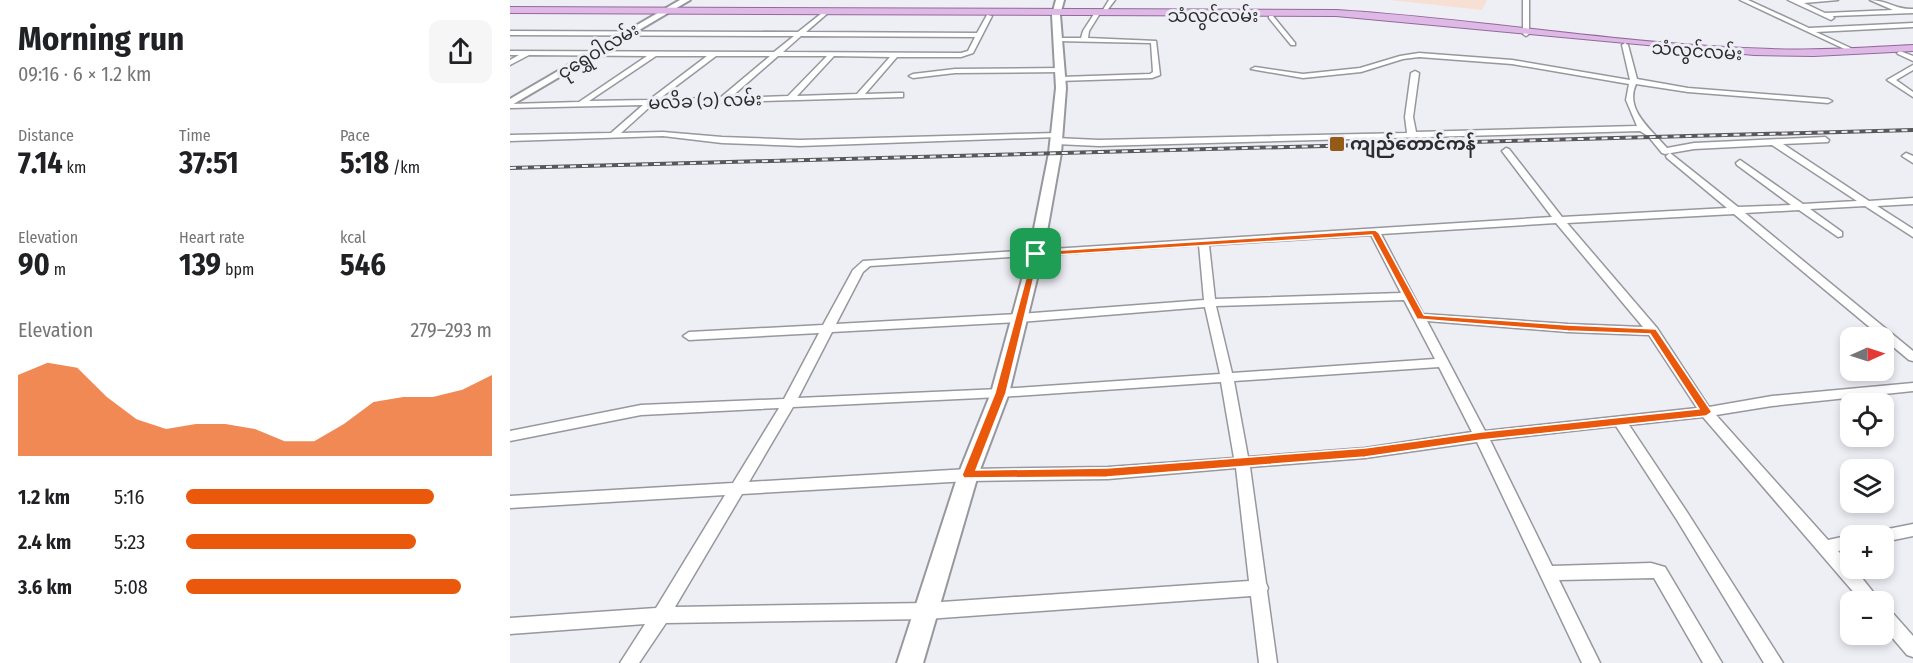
<!DOCTYPE html>
<html lang="en">
<head>
<meta charset="utf-8">
<style>
	:root { --surface:#fff; --page:#f6f6f6; --text:#202124; --muted:#757577; --accent:#ea580c }
	body { margin:0; font-family:"Fira Sans Condensed","Noto Sans Myanmar",sans-serif; background:var(--page); color:var(--text); height:100vh; display:flex; flex-direction:column; font-size:22px; white-space:nowrap }
	* { box-sizing:border-box; margin:0 }
	p { font-size:20px; color:var(--muted) }
	.icon { flex:none; width:33px; height:33px; fill:none; stroke:currentColor; stroke-width:2; stroke-linecap:round; stroke-linejoin:round }
	.map { position:relative; flex:1; overflow:hidden }
	.details { display:flex; flex-direction:column; background:var(--surface); width:510px }
	.details>* { flex:none }
	.needle { width:39px; rotate:87deg }
	.fabs { position:absolute; left:1330px; top:327px; display:grid; gap:12px }
	.fabs a { display:grid; place-items:center; width:54px; height:54px; border-radius:12px; background:var(--surface); box-shadow:0 3px 9px #0003; font-size:30px }
	.pin { position:absolute; display:grid; place-items:center; width:51px; height:51px; color:#fff; margin:-26px; border-radius:12px; box-shadow:0 3px 9px #0006 }
	.round { display:grid; place-items:center; flex:none; width:63px; height:63px; border-radius:12px; background:var(--page) }
	.head { display:flex; align-items:center; justify-content:space-between; height:102px; padding:0 18px }
	h1 { font-size:33px; font-weight:700; line-height:45px }
	.figures { display:grid; grid-template-columns:repeat(3,1fr); gap:9px; height:102px; padding:6px 18px }
	.figures div { display:grid; align-content:center }
	.figures b { font-size:30px; font-weight:700 }
	.figures small { font-size:16px; font-weight:400 }
	.figures p { font-size:16px }
	.chart { height:168px; padding:12px 18px }
	.chart p { display:flex; justify-content:space-between }
	.chart svg { width:100%; height:108px; margin-top:6px; fill:var(--accent); opacity:.7 }
	ul { padding:0 18px; list-style:none; font-size:20px }
	li { display:grid; grid-template-columns:96px 72px 1fr; align-items:center; height:45px }
	li i { height:15px; border-radius:8px; background:var(--accent) }
	main { display:flex; flex:1; min-height:0 }
	.map>svg:first-child { display:block }
</style>
</head>
<body>
<main>
<section class="details">
<div class="head"><div><h1>Morning run</h1><p>09:16 · 6 × 1.2 km</p></div><a class="round"><svg class="icon" aria-label="share" viewBox="0 0 24 24"><path d="M12 15V3M7 8l5-5 5 5M5 13v7h14v-7"/></svg></a></div>
<div class="figures">
<div><p>Distance</p><b>7.14<small> km</small></b></div>
<div><p>Time</p><b>37:51</b></div>
<div><p>Pace</p><b>5:18<small> /km</small></b></div>
</div>
<div class="figures">
<div><p>Elevation</p><b>90<small> m</small></b></div>
<div><p>Heart rate</p><b>139<small> bpm</small></b></div>
<div><p>kcal</p><b>546</b></div>
</div>
<div class="chart"><p><span>Elevation</span>279–293 m</p>
<svg viewBox="0 0 160 44" preserveAspectRatio="none"><path d="M0 44V11L10 6L20 8L30 20L40 29L50 33L60 31L70 31L80 33L90 38L100 38L110 31L120 22L130 20L140 20L150 17L160 11V44z"/></svg>
</div>
<ul>
<li><b>1.2 km</b>5:16<i style="width:81%"></i></li>
<li><b>2.4 km</b>5:23<i style="width:75%"></i></li>
<li><b>3.6 km</b>5:08<i style="width:90%"></i></li>
</ul>
</section>
<div class="map">
<svg width="1403" height="663" viewBox="0 0 1403 663">
	<rect width="100%" height="100%" fill="#eeeef5"/>
	<path fill="#f7dfd4" d="M880,0h97l-5,10z"/>
	<g fill="none" stroke-linecap="round" stroke-linejoin="round">
		<g stroke="#97979e" stroke-width="3">
			<g id="street">
				<path d="M599,0h6l-10,13h-4z"/>
				<path d="M1013,0h6v34l-3,2 -3,-2z"/>
				<path d="M1230,0h8l61,28 104,-5v4l-97,5 39,18 1,1 -3,2z"/>
				<path d="M1278,0h50l-34,3 21,10 68,-3 -23,-10c16,0 27,10 43,9v4l-80,3 1,2 -3,2z"/>
				<path d="M317,9l2,3 -23,20 171,1 10,-18 5,1 -19,37 -12,4h-64l-32,37 35,-1h3v4l-250,7 -32,29 42,-1 59,5 78,3 257,-7 4,2 -4,2 -257,9 -78,-3 -59,-7 -153,5v-6l101,-2 32,-28 -133,3v-4l69,-2 68,-46 -118,-1 -19,10v-5l9,-5h-9v-4l264,1 20,-16 -284,-1v-4l288,1zM291,36l174,1 -7,14 -7,2 -178,-1zM146,56h51l-58,44 -60,1zM206,56h54l-50,42 -61,1zM268,56h49l-39,40 -58,2zM324,56l56,1 -33,37 -60,2z"/>
				<path d="M584,14l5,1 -10,16 -1,7 68,3 4,34 -8,3 -94,3v-4h3l89,-3 3,-2 -2,-29 -95,-2 -1,-1 3,-2h23l2,-7z"/>
				<path d="M759,16h4l22,27v2h-4l-22,-27z"/>
				<path d="M1115,43l3,2 9,34 51,9 140,11 4,2 -4,2 -140,-11 -52,-8c-12,26 16,46 31,64l27,-5 131,-6 4,3 -1,2 -45,2 86,57 44,-3v6l-36,2 36,23v8l-48,-31 -55,3 32,23v4l-4,1 -39,-27 -54,3 168,138v10l-4,-1 -175,-146 -167,9 90,105 52,79 63,-11 141,-13v8l-141,15 -56,9 112,125 23,-5v14l-13,2 13,14v3h3l27,34h-19l-159,-185 -74,8 58,87 96,151h-19l-87,-143 -61,-94 -126,14 62,126 99,-3 14,4 57,96h-19l-49,-85 -95,2 41,83h-18l-105,-221 -112,16 -115,9 16,116 2,5 -1,3 10,72h-18l-8,-67 -324,23 -261,4 -27,40h-19l25,-39 -135,10v-16l146,-10 69,-113 -215,13v-12l223,-13 46,-75 -138,7 -131,26v-10l131,-26 143,-6 35,-66 -130,7 -6,-4 6,-4 134,-7 30,-55 10,-9 689,-44 -50,-66 4,-3 3,1 53,68 165,-9 -60,-50 -1,-2 4,-3 68,54 53,-2 -54,-40 -1,-2 4,-3 63,44 54,-3 -85,-56 -78,4 -29,5 -3,-1 -14,-17 -8,-5 -541,15 -43,-2 -4,-3 4,-3 43,2 308,-7 -2,-16 6,-44 4,-2 4,2 -6,44 3,15 221,-6 -11,-26 3,-16 -117,-20 -93,-7 -16,2 -42,13 -58,6 -52,-9 4,-2 48,7 57,-6 40,-12 19,-3 93,7 118,20 -8,-35zM1046,223l87,104 -75,-3 -145,-10 -42,-80zM861,235l30,58 -186,6 -6,-54zM689,245l5,55 -184,14 -184,10 27,-52 7,-6zM894,300l31,59 -203,14 -16,-67zM695,307l15,67 -220,15 -202,9 34,-66 188,-10zM917,321l141,11 81,3 48,73 -212,23zM929,367l33,65 -107,16 -117,9 -14,-76zM711,382l13,76 -126,9 -140,2 -219,13 44,-75 207,-10zM726,468l13,113 -322,22 -252,4 67,-113 226,-13 140,-2z"/>
				<path d="M1390,51l13,5v5l-15,-7 -1,-1z"/>
				<path d="M1403,65v5l-17,10 17,12v5l-26,-17z"/>
				<path d="M553,68l1,2 -4,2 -105,1 -42,5 -4,-2 4,-2 42,-5z"/>
				<path d="M1396,153l7,3v7l-11,-7z"/>
				<path d="M1403,524v12l-29,6v-6h-8l2,-5z"/>
				<path d="M1374,607l6,3 23,26v21l-6,-2 -23,-27z"/>
			</g>
		</g>
		<g stroke="#97979e" stroke-width="4">
			<g id="secondary">
				<path d="M170,0h10l-180,106v-7z"/>
				<path d="M546,0h8l-4,15 6,73 -5,65 -18,101 -34,139 -31,82 -55,188h-26l61,-188 33,-82 38,-139 20,-101 7,-65 -4,-73z"/>
			</g>
		</g>
		<g stroke="#93699b" stroke-width="2">
			<path id="primary" d="M0,7l826,3c146,9 290,35 436,39 47,2 94,-2 141,-4v6l-99,5 -60,-1 -418,-39 -826,-3z"/>
		</g>
		<use href="#street" fill="#fff" fill-rule="evenodd"/>
		<use href="#secondary" fill="#fff" fill-rule="evenodd"/>
		<use href="#primary" fill="#dfb9e6" fill-rule="evenodd"/>
		<g stroke="#58585b" stroke-width="4">
			<path id="rail" d="M0,168l1403,-38"/>
		</g>
		<use href="#rail" stroke="#eeeef5" stroke-width="2" stroke-dasharray="6" stroke-linecap="butt"/>
	</g>
	<path fill="#ea580c" stroke="#fff" stroke-width="1.5" fill-rule="evenodd" d="M865,230l4,3 45,82 144,10 88,4 56,83 -6,4 -225,24 -116,17 -258,20 -143,1 -2,-3 33,-82 38,-141zM862,235l45,84 151,12 82,3 49,75 -218,23 -116,16 -258,20 -131,2 30,-77 33,-137z"/>
	<rect fill="#945a17" stroke="#eeeef5" stroke-width="2" x="819" y="136" width="16" height="16" rx="3"/>
	<g text-anchor="middle" stroke-width="6" stroke-linejoin="round" paint-order="stroke">
		<g font-size="18" fill="#2c2c2f" stroke="#eeeef5">
			<text x="703" y="22">သံလွင်လမ်း</text>
			<text transform="translate(88 51) rotate(-31)" y="6">ငုရွှေဝါလမ်း</text>
			<text transform="translate(1187 51) rotate(4)" y="6">သံလွင်လမ်း</text>
			<text transform="translate(195 101) rotate(-2)" y="6">မလိခ (၁) လမ်း</text>
		</g>
		<g font-size="18" font-weight="bold" fill="#2c2c2f" stroke="#eeeef5" text-anchor="start">
			<text x="840" y="150">ကျည်တောင်ကန်</text>
		</g>
	</g>
</svg>
<div class="fabs">
<a><svg class="needle" viewBox="-14 -14 28 28"><path d="M0-13l5 13h-10z" fill="#e53935"/><path d="M0 13l5-13h-10z" fill="#757577"/></svg></a>
<a><svg class="icon" aria-label="locate" viewBox="0 0 24 24"><circle cx="12" cy="12" r="6"/><path d="M12 2v4M12 18v4M2 12h4M18 12h4"/></svg></a>
<a><svg class="icon" aria-label="layers" viewBox="0 0 24 24"><path d="M12 4l9 5-9 5-9-5zM3 14l9 5 9-5"/></svg></a>
<a>+</a>
<a>−</a>
</div>
<div class="pin" style="left:526px;top:254px;background:#1e9e55"><svg class="icon" aria-label="arrive" viewBox="0 0 24 24"><path d="M6 21V4h12l-3 4 3 4H6"/></svg></div>
</div>
</main>
</body>
</html>
